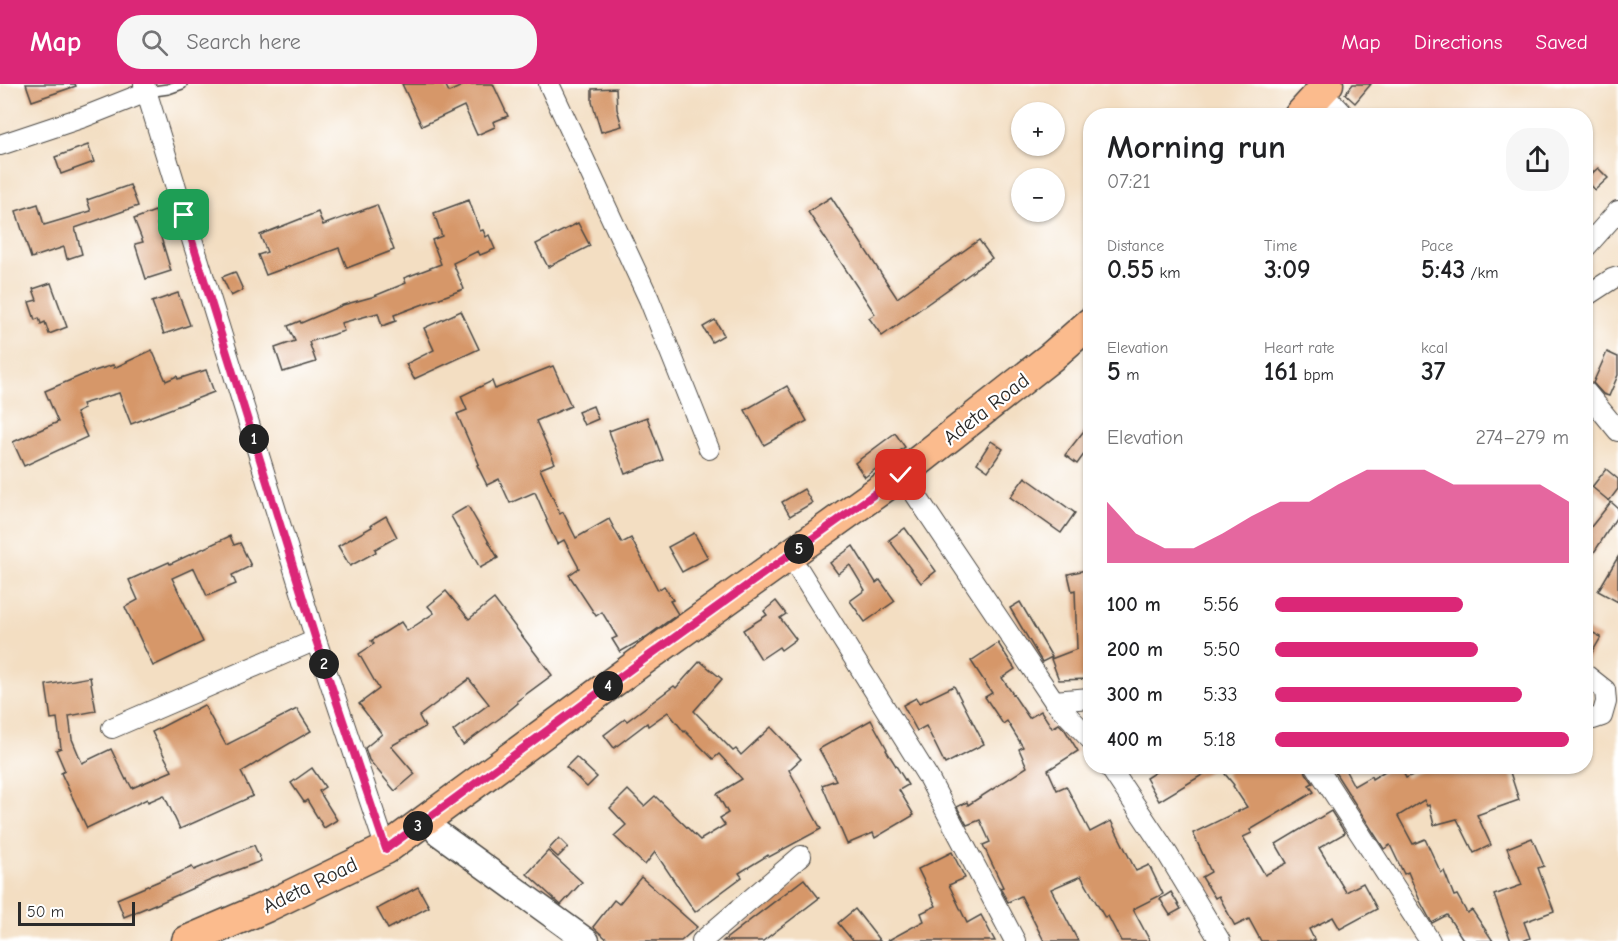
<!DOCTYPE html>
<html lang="en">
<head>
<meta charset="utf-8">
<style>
	:root { --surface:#fff; --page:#f6f6f6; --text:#202124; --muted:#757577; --accent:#db2777 }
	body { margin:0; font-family:"Comic Neue",sans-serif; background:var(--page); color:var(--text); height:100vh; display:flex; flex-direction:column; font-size:22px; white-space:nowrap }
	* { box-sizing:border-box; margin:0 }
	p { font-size:20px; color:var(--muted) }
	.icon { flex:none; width:33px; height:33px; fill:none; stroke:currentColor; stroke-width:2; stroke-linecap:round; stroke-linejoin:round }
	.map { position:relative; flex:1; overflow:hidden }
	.side { position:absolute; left:1083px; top:24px; width:510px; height:666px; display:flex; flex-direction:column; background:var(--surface); border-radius:24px; box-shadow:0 2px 4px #0004 }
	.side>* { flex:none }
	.buttons { position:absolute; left:1011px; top:18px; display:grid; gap:12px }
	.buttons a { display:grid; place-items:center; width:54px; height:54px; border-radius:50%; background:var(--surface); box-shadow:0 2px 4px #0004; font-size:30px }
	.scale { position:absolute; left:18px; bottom:15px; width:117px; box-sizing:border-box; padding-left:6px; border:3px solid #2b2b2b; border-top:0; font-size:16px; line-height:21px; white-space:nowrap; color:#2b2b2b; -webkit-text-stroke:4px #fff; paint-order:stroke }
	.pin { position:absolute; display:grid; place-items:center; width:51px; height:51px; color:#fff; margin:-26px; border-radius:12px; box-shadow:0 3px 9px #0006 }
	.km { position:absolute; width:30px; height:30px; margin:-15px; border-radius:50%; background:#222; color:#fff; font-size:16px; line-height:30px; text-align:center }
	.round { display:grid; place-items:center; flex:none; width:63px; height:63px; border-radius:24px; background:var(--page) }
	.overview { display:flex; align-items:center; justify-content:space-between; height:102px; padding:0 24px }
	h1 { font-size:33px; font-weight:600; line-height:45px }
	.stats { display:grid; grid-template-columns:repeat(3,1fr); gap:9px; height:102px; padding:6px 24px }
	.stats div { display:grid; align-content:center }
	.stats b { font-size:26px; font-weight:600 }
	.stats small { font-size:16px; font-weight:400 }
	.stats p { font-size:16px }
	.chart { height:168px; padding:12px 24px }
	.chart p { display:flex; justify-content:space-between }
	.chart svg { width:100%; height:108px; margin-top:6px; fill:var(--accent); opacity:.7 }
	ul { padding:0 24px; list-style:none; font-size:20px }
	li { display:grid; grid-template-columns:96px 72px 1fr; align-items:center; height:45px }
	li i { height:15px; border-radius:8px; background:var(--accent) }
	header { display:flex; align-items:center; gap:36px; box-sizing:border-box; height:84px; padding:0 30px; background:var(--accent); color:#fff }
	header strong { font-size:28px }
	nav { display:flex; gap:33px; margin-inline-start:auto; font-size:21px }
	.search { width:420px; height:54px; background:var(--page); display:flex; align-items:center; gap:15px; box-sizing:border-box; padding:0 21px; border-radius:24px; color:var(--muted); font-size:22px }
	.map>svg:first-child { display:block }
</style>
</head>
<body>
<header>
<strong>Map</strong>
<div class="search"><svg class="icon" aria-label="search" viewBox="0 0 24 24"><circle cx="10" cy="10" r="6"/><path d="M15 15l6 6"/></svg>Search here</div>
<nav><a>Map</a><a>Directions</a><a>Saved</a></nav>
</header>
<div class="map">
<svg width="1618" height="857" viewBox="0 0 1618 857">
	<rect width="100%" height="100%" fill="#fff"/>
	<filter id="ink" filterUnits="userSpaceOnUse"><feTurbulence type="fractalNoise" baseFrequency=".0167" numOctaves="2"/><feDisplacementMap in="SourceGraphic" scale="12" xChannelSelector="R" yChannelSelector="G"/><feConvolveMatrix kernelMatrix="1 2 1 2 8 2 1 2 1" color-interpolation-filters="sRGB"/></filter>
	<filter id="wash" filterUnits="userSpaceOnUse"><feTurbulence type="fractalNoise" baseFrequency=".008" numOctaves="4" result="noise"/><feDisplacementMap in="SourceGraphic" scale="24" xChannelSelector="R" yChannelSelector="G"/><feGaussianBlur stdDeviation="1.35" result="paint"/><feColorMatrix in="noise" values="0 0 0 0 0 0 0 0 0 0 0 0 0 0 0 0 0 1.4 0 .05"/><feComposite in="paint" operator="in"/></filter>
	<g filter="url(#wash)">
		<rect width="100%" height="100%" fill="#f3dec2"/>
		<g id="blocks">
			<g fill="#d69769">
				<path d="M26,0h49l1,2 -44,15z"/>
				<path d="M402,0h43l4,8 17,-8h27l15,32 -15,6 2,5 -18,8 -13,-29 -42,20z"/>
				<path d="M1353,0h18l-16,19 -10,-9z"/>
				<path d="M616,4l1,21 5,17 -21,6 -9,-30v-13z"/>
				<path d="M88,61l6,17 -33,12 -6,-17z"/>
				<path d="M1598,84l10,10 -13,12 -9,-11z"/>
				<path d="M130,101l8,21 -63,22 7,26 -15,5 -3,-12 -33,11 -15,-47 22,-7 6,21 47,-14 -4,-11z"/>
				<path d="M831,113l66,101 82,-58 13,18 -110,78 -13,-18 6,-4 -67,-102z"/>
				<path d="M469,116l11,31 3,-1 3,7 3,-2 6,14 -15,6 -2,-4 -25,12 11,26 -70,26 2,6 -14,5 -4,-13 -37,10 3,8 -35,11 7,20 -33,10 -8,-24 20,-7 -7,-15 12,-5 1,2 42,-18 29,-8 34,-14 -2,-5 37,-14 -9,-24 10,-4 -8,-23z"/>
				<path d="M377,121l17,45 -47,18 -8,-20 -73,27 -8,-20 9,-3 -7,-17 58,-23 5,13z"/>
				<path d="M155,127l5,12 -3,1 14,47 -25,8 -11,-35 8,-2 -9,-23z"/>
				<path d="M578,139l12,23 -42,21 -12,-23z"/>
				<path d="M235,188l8,18 -12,6 -9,-19z"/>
				<path d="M51,199l16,44 -18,7 -4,-12 -4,2 -2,-6 -4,2 -6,-18 8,-2 -4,-11z"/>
				<path d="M178,209l12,32 -26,9 -12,-32z"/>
				<path d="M461,227l18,38 -65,30 -8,-15 28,-14 -10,-22z"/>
				<path d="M715,236l9,15 -12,7 -9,-15z"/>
				<path d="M152,266l14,31 11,-5 1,3 28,-9 8,22 -83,32 -12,-31 -37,11 2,5 -8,4 11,24 -63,29 -11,-24 45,-20 -13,-31 40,-17 28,-9 1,3z"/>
				<path d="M1607,268l11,5v18l-9,21 -6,-2 -10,-11z"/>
				<path d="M553,282l18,40 -35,15 19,42 -15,6 20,45 3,-2 13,26 33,-19 13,24 9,-5 27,52 6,-4 9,14 -3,1 8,13 -32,23 -26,15 -8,-13 5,-2 -15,-25 -6,4 -27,-41 10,-7 -15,-28 -7,4 -11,-23 1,-1 -12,-28 -25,11 -11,-24 -12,6 -10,-20 2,-1 -22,-50 10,-4 -6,-14 31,-15 3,8z"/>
				<path d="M787,302l20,35 -43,24 -19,-35z"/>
				<path d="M593,322l5,13 -14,6 -6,-13z"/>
				<path d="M647,333l16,43 -38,14 -16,-43z"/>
				<path d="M1090,339v23l-13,18 -12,-9z"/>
				<path d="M895,349l10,14 -40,30 -10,-14z"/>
				<path d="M991,357l12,8 -15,22 -11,-8z"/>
				<path d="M1606,385l12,10v10l-9,12 -17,-14z"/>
				<path d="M1025,393l50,36 -14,20 -51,-36z"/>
				<path d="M804,405l8,14 -22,13 -8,-14z"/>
				<path d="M1611,418l7,6v7l-32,50v-32z"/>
				<path d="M468,422l30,52 -18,10 -29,-52z"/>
				<path d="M386,432l11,21 -22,12 1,3 -26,14 -12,-20 34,-19 -1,-2z"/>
				<path d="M905,444l31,43 -15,12 -32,-43z"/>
				<path d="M694,449l14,25 -26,14 -14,-25z"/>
				<path d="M230,452l4,9 6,-2 11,23 -19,9 4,9 -29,12 -13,-28 -22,10 31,64 -50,24 -28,-59 13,-7 -9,-20 40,-18 1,2z"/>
				<path d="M853,462l23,37 4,-3 15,21 -30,21 -15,-21 15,-11 -15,-25 -12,9 -8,-11z"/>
				<path d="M1618,473v45l-20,-11z"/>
				<path d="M1090,485v110l-31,1 -8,-21 26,-10 -2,-59 -3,1 -4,-17z"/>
				<path d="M446,507l23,28 25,-20 58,76 -35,26 1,2 -18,15 -37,27 -10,-14 36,-27 -20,-25 -50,37 6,11 -34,19 24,28 -20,17 -26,-31 -4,-12 17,-14 -23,-30 20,-15 -20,-35 15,-10 -3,-3 30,-19 6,9 27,-18 -6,-7z"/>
				<path d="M776,517l10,13 -6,4 16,21 -15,11 -2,-3 -18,12 -18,-29 24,-15 -3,-4z"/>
				<path d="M1020,518l32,55 -10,5 -32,-54z"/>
				<path d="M1586,545l15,8 -15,26z"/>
				<path d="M998,559l17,26 -13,9 27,40 12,-7 11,17 7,-4 6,6 13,21 -30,19 9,20 9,-4 24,46 21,-11 25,50 13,-6 14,29 -30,15 17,32h-29l-13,-25 -3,2 -24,-42 -30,13 27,52h-34l-23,-45 -13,6 -8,-14 3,-1 -20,-42 7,-3 -10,-22 -13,5 -10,-18 10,-5 1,3 59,-38 -8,-18 4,-2 -16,-26 -4,3 -18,-27 7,-4 -21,-32z"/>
				<path d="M700,577l22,18 -28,32 39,40 3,-2 5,6 30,-28 30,32 -12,11 32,59 -52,28 -1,-2 -29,18 3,4 -47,35 -40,-60 -10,13 -31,-29 12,-11 -16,-17 18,-18 16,16 11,-10 45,44 25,-15 -5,-7 8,-5 -11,-19 25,-15 -23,-25 -6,5 -28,-28 -1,1 -16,-20 -20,14 -1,-3 -33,25 -10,-13 21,-16 2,2 47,-35 2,2z"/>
				<path d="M90,593l6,34 -27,5 3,23 10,24 29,-14 15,31 1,-1 5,9 40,-17 -20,-39 52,-27 22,40 71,-36 14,22 -70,41 12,24 -73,33 -16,-34 -16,7 -1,-3 -60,29 -26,-55 4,-2 -9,-21 5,-2 -4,-30 -6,1 -5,-34z"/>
				<path d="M954,602l30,58 -39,20 -19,-38 -9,5 -14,-26 13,-7 3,5z"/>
				<path d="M871,636l16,29 -1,1 22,35 -9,5 15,25 -39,23 -2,-5 -26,11 -25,-59 14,-5 -17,-31z"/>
				<path d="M576,673l21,20 -10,10 -21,-20z"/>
				<path d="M1165,682h52l-58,35 -13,-23z"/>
				<path d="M1234,682h70l2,7 7,10 -4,2 5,7 -64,38 2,3 -9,4 22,38 22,-12 -11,-19 55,-33 14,22 -26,15 27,44 17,-9 14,26 -37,20 -7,-12 -24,12 6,12h-54l-12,-22 -14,7 -16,-30 -4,2 -13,-21 9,-5 -18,-39 54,-26 -14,-21 1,-1 -9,-11z"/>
				<path d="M1331,682h12l11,20 17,-10 1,3 21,-13h7l6,12 26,-12h76l11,34 -42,15 14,30 -17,8 -17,-34 -23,6 -5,-20 -2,1 -3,-6 -26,16 15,28 12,-5 16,34 3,-2 10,25 3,-1 10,18 5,-3 21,31h-29l-17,-26 -15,8 -12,-22 -12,-29 -4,2 -14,-29 -6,4z"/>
				<path d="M312,684l13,19 -6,4 18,29 -13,8 -17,-28 -3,2 -13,-19z"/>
				<path d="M559,754l9,9 -10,10 -9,-8z"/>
				<path d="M1532,754l12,28 -6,2 16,43 -30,11 6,16 -7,3h-12l-17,-46 28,-10 -15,-37z"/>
				<path d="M254,761l7,16 -50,19 -56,25v-1l-31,13 -7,-18 75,-32 2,3z"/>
				<path d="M548,767l34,31 -21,23 -34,-31z"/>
				<path d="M952,768l13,26 -16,7 18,38 14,-8 14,26h-108l37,-20 -3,-8 15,-7 -18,-37z"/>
				<path d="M641,793l56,50 -16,14h-72l-16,-14 21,-27 5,4z"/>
				<path d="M804,795l15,19 -56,43h-40z"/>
				<path d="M418,803l11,20 -41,22 -11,-20z"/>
				<path d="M1171,808l10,17 -11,6 -10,-16z"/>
				<path d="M855,825l25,32h-27l-15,-18z"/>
			</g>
		</g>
	</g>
	<g filter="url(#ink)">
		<use href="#blocks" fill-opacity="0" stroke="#494642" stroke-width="1.5"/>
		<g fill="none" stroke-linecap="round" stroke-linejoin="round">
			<g stroke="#494642" stroke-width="12">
				<path id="service" d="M147,8l21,-3 14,-5"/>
			</g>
			<g stroke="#494642" stroke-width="22">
				<g id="minor">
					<path d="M144,0l172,556 70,209"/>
					<path d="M549,0l100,215 60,150"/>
					<path d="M1333,19l12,13"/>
					<path d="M0,61l84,-28 63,-25"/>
					<path d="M1586,163l32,-36"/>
					<path d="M1586,212l26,-17 6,-2"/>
					<path d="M1586,308l32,39"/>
					<path d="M911,404l143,213 36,38"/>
					<path d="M799,486l129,207 87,164"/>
					<path d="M1586,591l19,15 1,12 -4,14 -9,3 -7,-1"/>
					<path d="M1054,617l36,-3"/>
					<path d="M112,644l204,-88"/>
					<path d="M1109,682l58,87 53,88"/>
					<path d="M1316,682l114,175"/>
					<path d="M702,857l99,-85"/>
				</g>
			</g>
			<g stroke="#494642" stroke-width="27">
				<path id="tertiary" d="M438,749l149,108"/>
			</g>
			<g stroke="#494642" stroke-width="33">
				<g id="primary">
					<path d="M1299,32l29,-32"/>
					<path d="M187,857l79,-34 120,-58 264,-194 251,-180 150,-118 39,-34"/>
				</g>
			</g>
			<use href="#service" stroke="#fff" stroke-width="9"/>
			<use href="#minor" stroke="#fff" stroke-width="20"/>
			<use href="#tertiary" stroke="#fff" stroke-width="24"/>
			<use href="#primary" stroke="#fbbb8d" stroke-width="30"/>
		</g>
	</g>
	<g fill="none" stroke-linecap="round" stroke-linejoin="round" filter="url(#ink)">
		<g stroke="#fff" stroke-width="12">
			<path id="route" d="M184,131l132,425 70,209 264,-194 251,-180"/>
		</g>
		<use href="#route" stroke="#db2777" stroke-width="8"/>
	</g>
	<g text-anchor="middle" stroke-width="4.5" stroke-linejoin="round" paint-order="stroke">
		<g font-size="21" fill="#2b2b2b" stroke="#fff">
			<text transform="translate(986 325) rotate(-38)" y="7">Adeta Road</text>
			<text transform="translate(310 801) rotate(-26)" y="7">Adeta Road</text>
		</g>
	</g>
</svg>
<div class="buttons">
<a>+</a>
<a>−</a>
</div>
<div class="scale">50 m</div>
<div class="pin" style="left:184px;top:131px;background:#1e9e55"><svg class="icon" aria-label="arrive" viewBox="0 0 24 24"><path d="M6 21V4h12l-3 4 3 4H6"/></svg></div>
<div class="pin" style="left:901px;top:391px;background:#d93025"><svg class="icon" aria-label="check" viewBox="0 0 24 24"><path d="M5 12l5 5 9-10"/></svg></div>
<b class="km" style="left:254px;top:355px">1</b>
<b class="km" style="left:324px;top:580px">2</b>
<b class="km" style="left:418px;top:742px">3</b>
<b class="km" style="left:608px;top:602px">4</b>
<b class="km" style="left:799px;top:465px">5</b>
<section class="side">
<div class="overview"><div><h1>Morning run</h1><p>07:21</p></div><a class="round"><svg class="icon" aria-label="share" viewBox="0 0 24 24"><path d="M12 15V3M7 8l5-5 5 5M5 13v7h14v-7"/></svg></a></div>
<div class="stats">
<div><p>Distance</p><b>0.55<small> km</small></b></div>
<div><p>Time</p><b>3:09</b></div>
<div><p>Pace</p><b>5:43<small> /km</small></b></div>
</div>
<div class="stats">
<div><p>Elevation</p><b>5<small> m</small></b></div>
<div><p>Heart rate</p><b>161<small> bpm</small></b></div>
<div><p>kcal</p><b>37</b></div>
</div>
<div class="chart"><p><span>Elevation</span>274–279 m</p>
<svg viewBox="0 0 160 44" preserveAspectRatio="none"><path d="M0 44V19L10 32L20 38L30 38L40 32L50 25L60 19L70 19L80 12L90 6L100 6L110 6L120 12L130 12L140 12L150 12L160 19V44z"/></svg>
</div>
<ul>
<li><b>100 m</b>5:56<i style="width:64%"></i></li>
<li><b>200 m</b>5:50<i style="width:69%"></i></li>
<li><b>300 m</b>5:33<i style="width:84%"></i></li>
<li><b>400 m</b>5:18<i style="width:100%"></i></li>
</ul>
</section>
</div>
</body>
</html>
